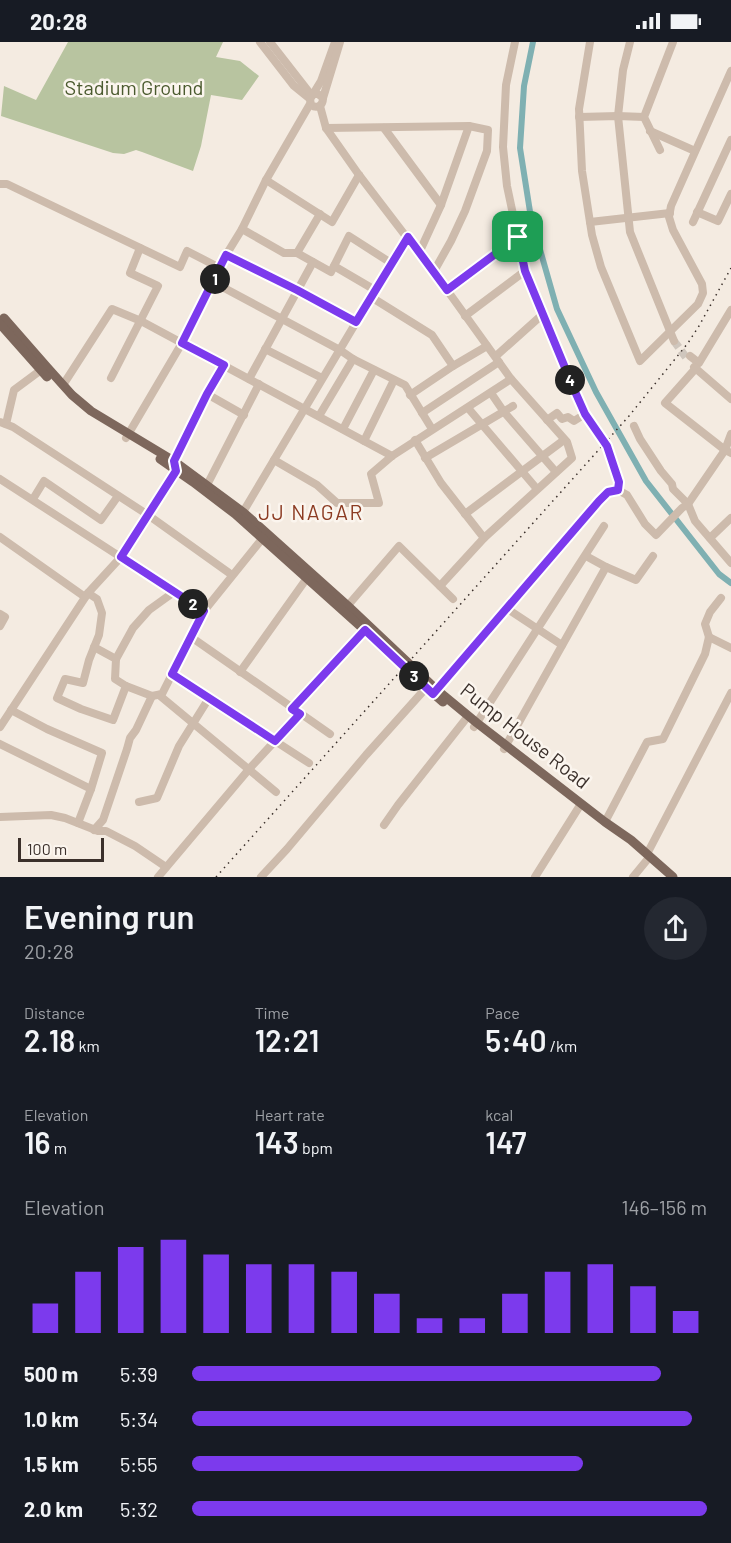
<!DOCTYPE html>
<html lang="en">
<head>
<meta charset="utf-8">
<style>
	:root { --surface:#171b24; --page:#242831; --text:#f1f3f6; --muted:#9ea1a6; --accent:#7c3aed }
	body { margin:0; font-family:Barlow,sans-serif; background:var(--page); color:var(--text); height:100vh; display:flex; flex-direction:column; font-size:22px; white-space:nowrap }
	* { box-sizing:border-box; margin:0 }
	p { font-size:20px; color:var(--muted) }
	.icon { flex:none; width:33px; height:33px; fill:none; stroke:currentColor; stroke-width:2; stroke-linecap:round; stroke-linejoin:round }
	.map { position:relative; height:835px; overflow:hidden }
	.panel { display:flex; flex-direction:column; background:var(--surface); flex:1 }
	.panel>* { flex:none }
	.scale { position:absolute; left:18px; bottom:15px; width:86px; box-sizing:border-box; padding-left:6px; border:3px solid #3b302b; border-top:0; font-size:16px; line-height:21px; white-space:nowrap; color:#3b302b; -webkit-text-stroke:4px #fbf5ee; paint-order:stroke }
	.pin { position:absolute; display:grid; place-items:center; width:51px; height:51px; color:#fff; margin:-26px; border-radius:12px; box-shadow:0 3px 9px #0006 }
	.km { position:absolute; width:30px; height:30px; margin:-15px; border-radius:50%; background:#222; color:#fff; font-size:16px; line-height:30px; text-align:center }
	.round { display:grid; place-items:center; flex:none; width:63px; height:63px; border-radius:32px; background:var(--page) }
	.headline { display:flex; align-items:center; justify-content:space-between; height:102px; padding:0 24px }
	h1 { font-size:33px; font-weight:600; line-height:45px }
	.stats { display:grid; grid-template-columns:repeat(3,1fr); gap:9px; height:102px; padding:6px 24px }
	.stats div { display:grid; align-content:center }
	.stats b { font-size:30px; font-weight:600 }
	.stats small { font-size:16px; font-weight:400 }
	.stats p { font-size:16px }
	.chart { height:168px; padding:12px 24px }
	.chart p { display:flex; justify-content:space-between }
	.chart svg { width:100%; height:108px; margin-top:6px; stroke:var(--accent); stroke-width:6 }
	ul { padding:0 24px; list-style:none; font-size:20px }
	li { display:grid; grid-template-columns:96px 72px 1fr; align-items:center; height:45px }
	li i { height:15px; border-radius:8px; background:var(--accent) }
	.status { display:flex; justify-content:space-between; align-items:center; height:42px; padding:0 30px; background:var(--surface); direction:ltr }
	.status svg { height:16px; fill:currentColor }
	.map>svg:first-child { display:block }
</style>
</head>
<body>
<div class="status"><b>20:28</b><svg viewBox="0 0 49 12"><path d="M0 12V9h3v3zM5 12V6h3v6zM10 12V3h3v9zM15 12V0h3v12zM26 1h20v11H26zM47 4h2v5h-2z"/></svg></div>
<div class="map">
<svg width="731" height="835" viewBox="0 0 731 835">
	<rect width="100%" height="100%" fill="#f4ebe1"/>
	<path fill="#b8c4a0" d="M68,0h155l-7,15 24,4 19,15 -17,24 -31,-5 -10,51 -8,25 -51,-19 -6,-2 -12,4 -11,-1 -112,-37 3,-30 32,14z"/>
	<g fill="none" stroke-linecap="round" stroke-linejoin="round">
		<path stroke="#7fb0b2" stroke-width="6" d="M533,0l-9,44 -4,62 11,70 26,91 39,83 50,89 73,93 12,9"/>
		<path stroke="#cfc6bd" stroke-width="8" stroke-dasharray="8 4" stroke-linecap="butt" d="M674,299l14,19"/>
		<g stroke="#cdbbac" stroke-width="8">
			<path d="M260,0l34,44 16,13"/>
			<path d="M270,0l42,54"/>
			<path d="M515,0l-9,43 -3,62 4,39 18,85 60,143 19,25 3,7 12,36 -1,8"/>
			<path d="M590,0l-11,67 3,62 10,64 9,32 39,94 58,-57 5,-11 -1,-9 -29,-54 -4,-13 2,-11 60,-135"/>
			<path d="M630,0l-7,28 -5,46 12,116 44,109"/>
			<path d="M313,52h5l5,4c0,8 -6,11 -12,7l-1,-6 11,-18 14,-39"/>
			<path d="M323,56l17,-56"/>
			<path d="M320,64l6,22 33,47 88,115 64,89 56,63 5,16 -88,80"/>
			<path d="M579,75l39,-1 26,1"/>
			<path d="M326,86l143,-2 19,4 -1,21 -22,60 -14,30 -18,32"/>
			<path d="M384,86l57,77"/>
			<path d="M650,89l45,20"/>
			<path d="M660,108l-16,-33 29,-75"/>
			<path d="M266,138l66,42 27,-47"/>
			<path d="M0,142h7l173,83 7,-16 33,17"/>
			<path d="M697,170l21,9 13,-27"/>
			<path d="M590,180l80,-9"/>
			<path d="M693,180l38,-82"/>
			<path d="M242,187l42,24h13l23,-39"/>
			<path d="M297,211l34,19 18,-36 42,27"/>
			<path d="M419,211l22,-48 28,-79"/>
			<path d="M226,213l71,35 59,32"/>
			<path d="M334,224l41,24"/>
			<path d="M213,240l127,68 13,9 52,26 27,44"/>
			<path d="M447,248l71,-53"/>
			<path d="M371,255l61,38 21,31 -43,29"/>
			<path d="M465,274l60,-45"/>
			<path d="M265,307l57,29"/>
			<path d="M496,314l47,-42"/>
			<path d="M690,314l9,7 32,-53"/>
			<path d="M453,324l34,-20"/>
			<path d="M694,325l37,32"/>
			<path d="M696,326l-31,35 60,47 6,3"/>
			<path d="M111,336l47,-92 -28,-13 10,-25"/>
			<path d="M249,337l64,-117"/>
			<path d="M63,343l49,-76 29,12 251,135"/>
			<path d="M491,351l13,19 52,60"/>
			<path d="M207,352l37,21"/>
			<path d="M468,366l69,81"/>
			<path d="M422,371l77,-51"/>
			<path d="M319,374l34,-57"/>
			<path d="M547,378l10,-7 5,6 6,-2 6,4 11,-7"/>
			<path d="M0,380l13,5 135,88 84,60"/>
			<path d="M6,382l8,-34 27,-20"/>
			<path d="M634,384l6,13 21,32 11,13 1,5 15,15 7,17 36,42"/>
			<path d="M343,387l31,-59"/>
			<path d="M126,396l56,-95 44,-88 16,-26 24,-49 44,-76"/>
			<path d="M415,398l26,43 43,55 -44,48"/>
			<path d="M364,399l30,-61"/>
			<path d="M425,416l88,-52"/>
			<path d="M274,418l43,25 20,18h42l-8,-29 21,-18 119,-77"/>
			<path d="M0,437l204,132"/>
			<path d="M207,443l52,-101"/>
			<path d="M33,457l11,-18 57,39 17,-24"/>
			<path d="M243,470l164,-275"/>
			<path d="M465,472l99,-74"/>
			<path d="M0,495l85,60"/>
			<path d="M710,496l21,-20"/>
			<path d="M586,514l20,11"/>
			<path d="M88,551l9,6 5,14 -3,22 -10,25 -6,23 -18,-4 -8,19 24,11 32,11 13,-34 26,10 -16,34 -6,8 -3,11 -24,71 -9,10"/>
			<path d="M506,566l56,37"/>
			<path d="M344,568l55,-64 54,53"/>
			<path d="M0,572l5,3 -5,9"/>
			<path d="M191,595l139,97"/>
			<path d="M709,595l22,11"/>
			<path d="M94,605l22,12 -1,20 11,7"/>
			<path d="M116,617l17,-31 16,-18 25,-18"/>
			<path d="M240,630l67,-94"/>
			<path d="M172,632l137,89"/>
			<path d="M434,651l165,-192 9,-9 10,-2 9,5 18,29 11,11 26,-27 6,-4 37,-54 6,-16"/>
			<path d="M159,653l117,97"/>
			<path d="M152,654l10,-2 42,-83 58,-72"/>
			<path d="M292,667l73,-79"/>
			<path d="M11,668l36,19 55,24 -11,36"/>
			<path d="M0,685l88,-134 33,-36 55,-86 -2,-10 33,-67 16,-29"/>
			<path d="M474,685l130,-201"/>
			<path d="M0,702l91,45 -13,34"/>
			<path d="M504,707l102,-182 30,13 17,-24"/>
			<path d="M139,760l18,-4 22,-52 30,-48"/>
			<path d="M0,775l51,-2 14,3 33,13h8l29,15 31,21"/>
			<path d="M605,780l42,-80 16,-3 42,-85 4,-17 -4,-13 5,-12 11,-14"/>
			<path d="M384,783l14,-20 67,-85"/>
			<path d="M647,812l84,-161"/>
			<path d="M158,835l92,-109 50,-54"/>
			<path d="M261,835l26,-28 79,-94 60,-67"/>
			<path d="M535,835l44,-70"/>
			<path d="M633,835l14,-17"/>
		</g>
		<g stroke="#7d675c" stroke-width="9">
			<path d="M4,276l42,48 26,29 19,16 83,50 69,51 104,93 90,85 40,33 128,99 26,18 42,37"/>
			<path d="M0,282l47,53"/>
			<path d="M160,417l33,23 42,32 135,121"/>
			<path d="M419,639l24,21"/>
		</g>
		<path stroke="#3b302b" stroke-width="1.5" stroke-dasharray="1.5 4.5" stroke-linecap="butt" d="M216,835l413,-461 59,-73 11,-17 32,-58"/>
	</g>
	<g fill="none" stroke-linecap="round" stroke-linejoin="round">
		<g stroke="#fff" stroke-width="12">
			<path id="route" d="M408,195l39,53 71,-53 7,34 48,116 12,27 22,32 12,36 -1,8 -10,2 -9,9 -166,193 -68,-64 -73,79 8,5 -25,27 -103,-67 32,-63 -83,-54 55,-86 -2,-10 33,-67 17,-29 -42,-22 44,-88 71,35 59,32z"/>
		</g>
		<use href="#route" stroke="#7c3aed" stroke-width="8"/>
	</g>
	<g text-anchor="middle" stroke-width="5" stroke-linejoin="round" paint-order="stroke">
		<g font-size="20" fill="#4a5a2e" stroke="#fbf5ee">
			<text x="134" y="53">Stadium Ground</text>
		</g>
		<g font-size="20" fill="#3b302b" stroke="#fbf5ee">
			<text transform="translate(525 694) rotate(38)" y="7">Pump House Road</text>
		</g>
		<g font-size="21" letter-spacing="1.5" fill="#8c3b22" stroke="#fbf5ee">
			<text x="311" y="478">JJ NAGAR</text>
		</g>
	</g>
</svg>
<div class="scale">100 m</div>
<div class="pin" style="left:518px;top:195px;background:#1e9e55"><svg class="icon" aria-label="arrive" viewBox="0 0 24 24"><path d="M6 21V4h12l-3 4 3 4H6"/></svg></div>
<b class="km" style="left:215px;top:237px">1</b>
<b class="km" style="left:193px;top:562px">2</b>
<b class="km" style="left:414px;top:634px">3</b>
<b class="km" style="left:570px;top:338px">4</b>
</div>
<section class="panel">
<div class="headline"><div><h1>Evening run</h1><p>20:28</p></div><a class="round"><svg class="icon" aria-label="share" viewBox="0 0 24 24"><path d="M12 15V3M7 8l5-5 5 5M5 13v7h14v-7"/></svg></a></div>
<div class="stats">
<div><p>Distance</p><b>2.18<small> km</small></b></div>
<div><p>Time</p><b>12:21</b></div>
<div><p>Pace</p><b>5:40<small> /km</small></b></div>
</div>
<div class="stats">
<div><p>Elevation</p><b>16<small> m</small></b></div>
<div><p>Heart rate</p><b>143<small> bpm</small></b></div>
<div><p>kcal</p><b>147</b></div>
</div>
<div class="chart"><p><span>Elevation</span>146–156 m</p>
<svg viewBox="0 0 160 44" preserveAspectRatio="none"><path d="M5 44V32M15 44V19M25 44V9M35 44V6M45 44V12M55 44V16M65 44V16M75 44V19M85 44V28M95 44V38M105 44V38M115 44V28M125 44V19M135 44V16M145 44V25M155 44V35"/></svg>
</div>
<ul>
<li><b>500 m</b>5:39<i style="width:91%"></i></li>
<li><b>1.0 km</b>5:34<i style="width:97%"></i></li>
<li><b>1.5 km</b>5:55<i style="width:76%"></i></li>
<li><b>2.0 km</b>5:32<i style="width:100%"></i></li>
</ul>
</section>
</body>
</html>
